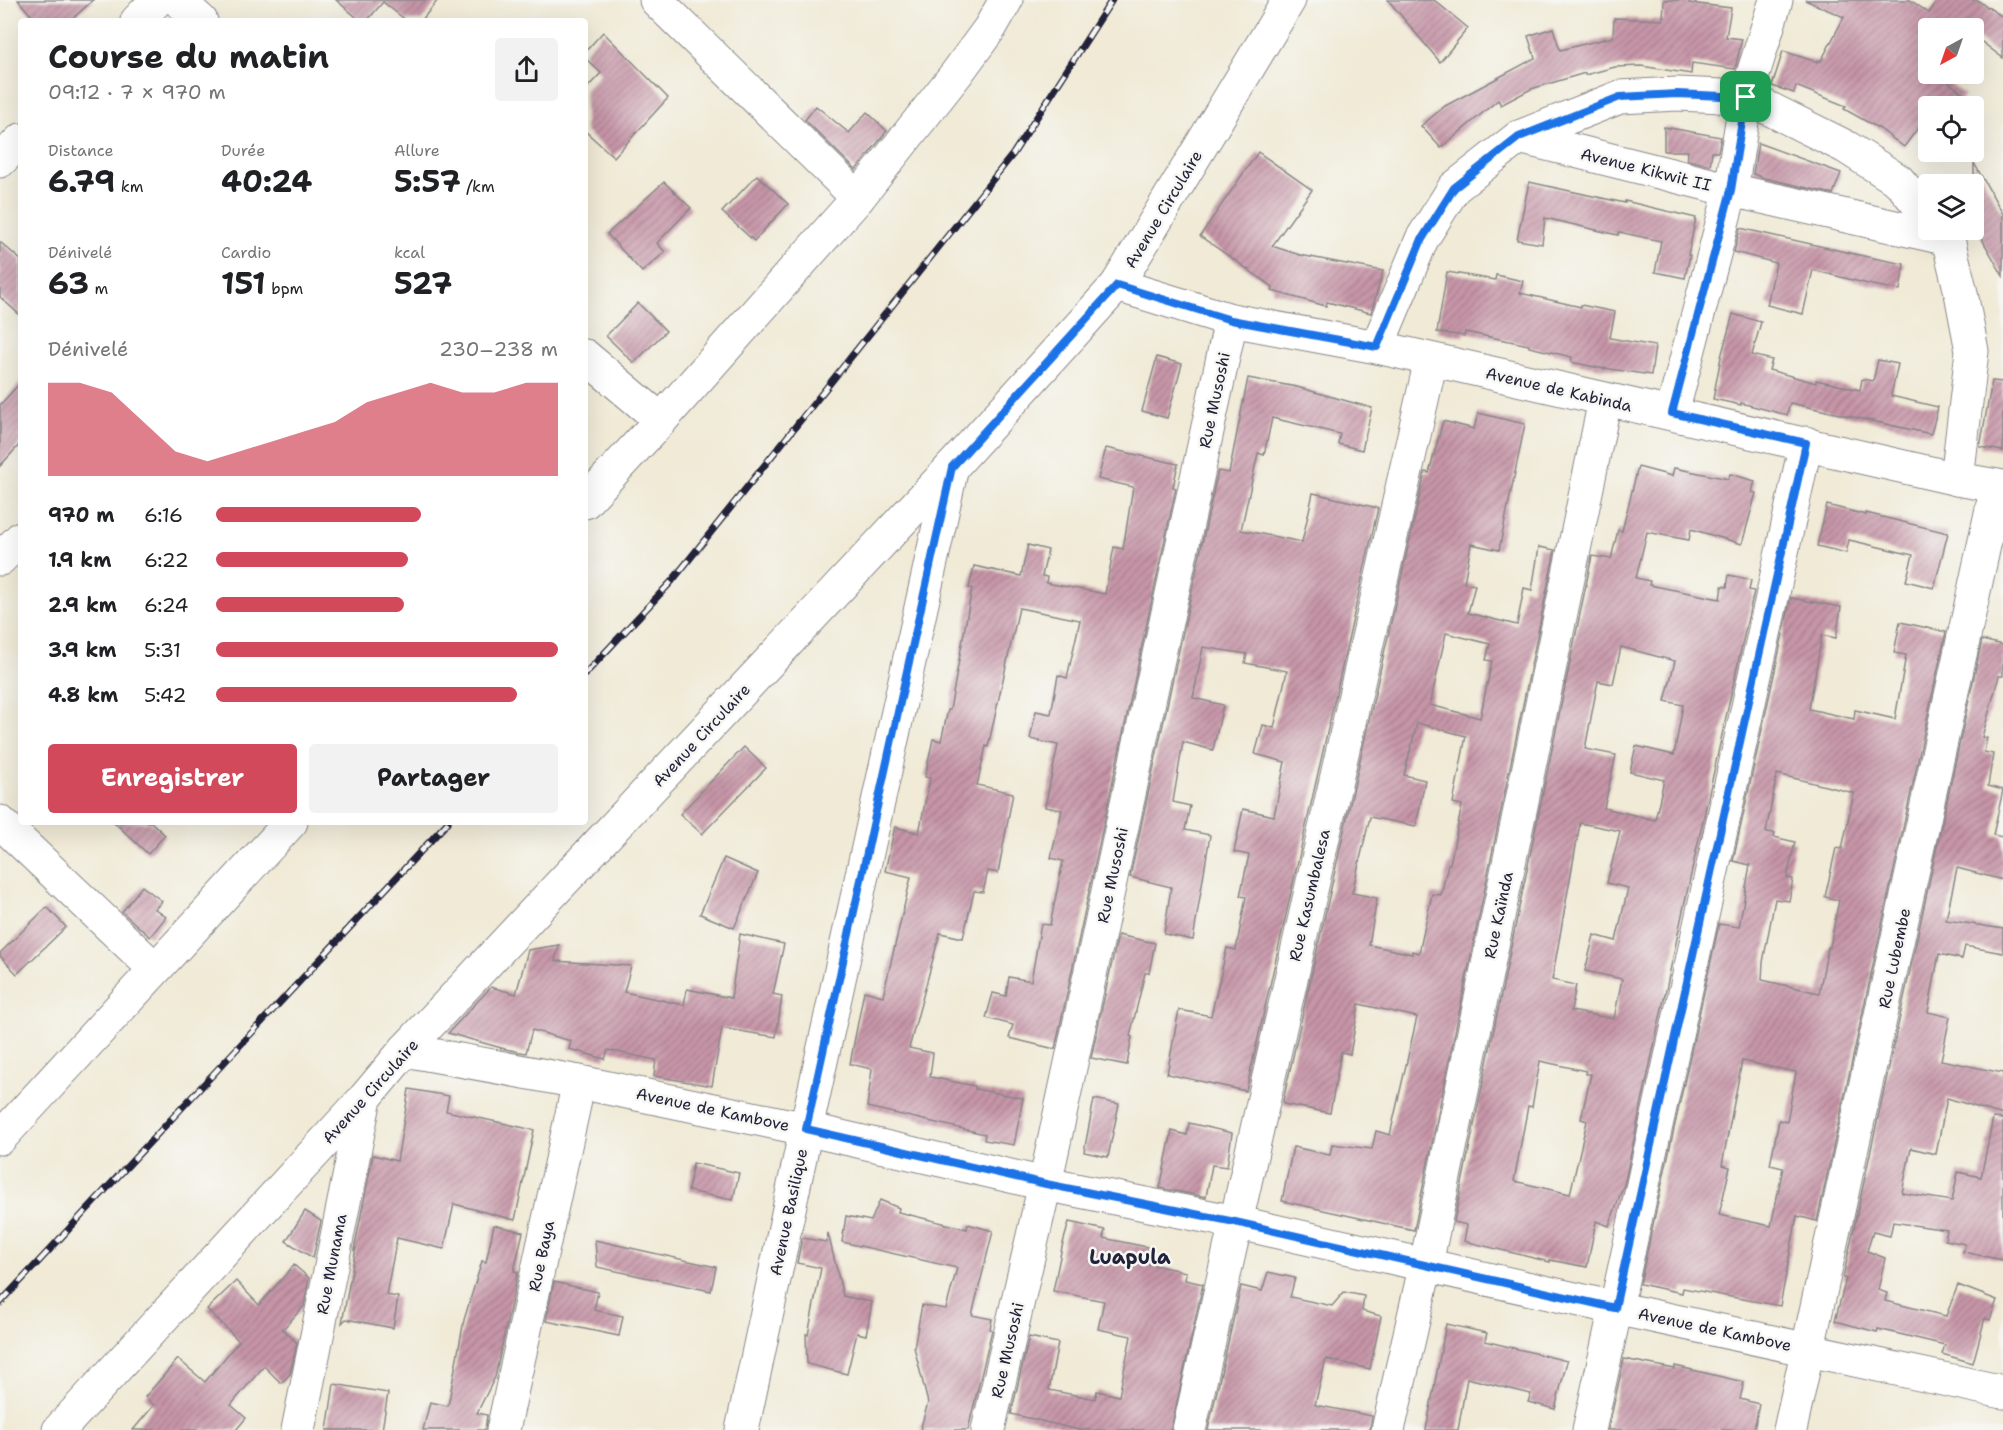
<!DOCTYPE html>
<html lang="fr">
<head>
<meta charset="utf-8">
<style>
	:root { --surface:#fff; --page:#f2f2f2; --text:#202124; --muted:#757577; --accent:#d1495b }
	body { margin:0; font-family:"Shantell Sans",sans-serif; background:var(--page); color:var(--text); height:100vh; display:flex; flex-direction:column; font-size:22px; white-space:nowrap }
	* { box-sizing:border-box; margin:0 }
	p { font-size:20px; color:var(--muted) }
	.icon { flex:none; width:33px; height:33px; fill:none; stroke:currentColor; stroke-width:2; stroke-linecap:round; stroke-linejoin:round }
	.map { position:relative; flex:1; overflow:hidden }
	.details { position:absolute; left:18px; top:18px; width:570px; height:807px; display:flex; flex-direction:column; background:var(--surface); border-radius:6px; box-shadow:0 6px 24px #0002 }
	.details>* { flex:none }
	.needle { width:39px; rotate:220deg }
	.fabs { position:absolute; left:1918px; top:18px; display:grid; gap:12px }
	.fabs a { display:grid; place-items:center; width:66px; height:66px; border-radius:6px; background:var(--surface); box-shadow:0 6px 24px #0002; font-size:30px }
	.pin { position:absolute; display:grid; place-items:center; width:51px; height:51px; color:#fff; margin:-26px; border-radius:12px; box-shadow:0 3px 9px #0006 }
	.round { display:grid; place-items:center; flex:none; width:63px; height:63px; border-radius:6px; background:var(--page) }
	.headline { display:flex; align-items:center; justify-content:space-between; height:102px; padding:0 30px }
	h1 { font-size:33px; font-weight:700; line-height:45px }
	.metrics { display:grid; grid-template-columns:repeat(3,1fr); gap:9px; height:102px; padding:6px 30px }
	.metrics div { display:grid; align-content:center }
	.metrics b { font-size:30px; font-weight:700 }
	.metrics small { font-size:16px; font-weight:400 }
	.metrics p { font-size:16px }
	.chart { height:168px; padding:12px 30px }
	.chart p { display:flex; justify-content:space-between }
	.chart svg { width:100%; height:108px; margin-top:6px; fill:var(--accent); opacity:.7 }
	.cta { display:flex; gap:12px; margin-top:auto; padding:12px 30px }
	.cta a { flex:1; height:69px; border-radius:6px; background:var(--accent); color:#fff; font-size:24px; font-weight:700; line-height:69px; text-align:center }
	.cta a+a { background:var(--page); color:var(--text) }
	ul { padding:0 30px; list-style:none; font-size:20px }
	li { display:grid; grid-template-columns:96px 72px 1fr; align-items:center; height:45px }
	li i { height:15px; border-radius:8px; background:var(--accent) }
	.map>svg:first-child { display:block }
</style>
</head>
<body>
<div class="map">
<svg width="2003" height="1430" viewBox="0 0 2003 1430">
	<defs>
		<pattern id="building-hatch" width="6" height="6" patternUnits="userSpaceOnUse" patternTransform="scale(1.5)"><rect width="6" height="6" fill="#c796a8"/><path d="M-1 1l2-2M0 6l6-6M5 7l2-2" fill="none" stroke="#a17a8a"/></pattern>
	</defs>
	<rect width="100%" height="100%" fill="#f6f6f2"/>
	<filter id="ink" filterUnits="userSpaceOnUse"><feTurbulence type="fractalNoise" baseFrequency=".0167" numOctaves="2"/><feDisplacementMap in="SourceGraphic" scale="12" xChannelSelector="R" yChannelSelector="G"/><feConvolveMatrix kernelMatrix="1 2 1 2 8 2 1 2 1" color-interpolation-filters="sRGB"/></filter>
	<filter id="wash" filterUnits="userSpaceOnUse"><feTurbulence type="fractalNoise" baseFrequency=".008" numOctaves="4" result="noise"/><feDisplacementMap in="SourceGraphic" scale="24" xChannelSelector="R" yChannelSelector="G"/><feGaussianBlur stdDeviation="1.35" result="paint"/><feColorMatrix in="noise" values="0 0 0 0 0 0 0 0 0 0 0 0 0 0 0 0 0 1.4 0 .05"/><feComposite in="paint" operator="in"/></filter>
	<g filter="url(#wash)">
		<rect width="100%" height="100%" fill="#f0ead6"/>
		<g id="blocks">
			<g fill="url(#building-hatch)" fill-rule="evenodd">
				<path d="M18,0h75l-23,21h-34z"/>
				<path d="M336,0h102l-17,21h-14l-24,-19 -16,19h-6z"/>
				<path d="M1388,0h46l34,28 -28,34z"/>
				<path d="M1664,0h25v3l42,5 -5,29 16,2 -7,30 -43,-6 -1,11 -50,-8 -26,1 -30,8v-2l-54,16 -30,16 -3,-5 -57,48 -20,-22 24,-20 90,-48 -7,-22 25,-8 7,22 53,-13 1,-19 49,2z"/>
				<path d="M1805,0h105l19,13 9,-13h39l26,17v41l-29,-22v-8h-45v46h9l27,21 -9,11h-27v7l-25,34 -24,-18 -36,-20 2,-3 -50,-20 -2,7 -22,-7 11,-35 34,11 1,-2 3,1 23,-44z"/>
				<path d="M603,32l65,66 -54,59 -29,-26v-41l16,-17 -16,-15v-6z"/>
				<path d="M816,106l33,27 18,-21 20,19 -31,39 -51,-50z"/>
				<path d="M1664,127l57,10 -3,15h-6l-2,13 -23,-5 1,-9h-24z"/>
				<path d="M1758,143l83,30 -8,21 -69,-16 -11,-4z"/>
				<path d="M1258,152l54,38 -40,56 28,9 83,16 -12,42 -44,-11 -1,4 -54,-15 1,-4 -73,-51z"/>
				<path d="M1974,163l29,51v62l-29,-51z"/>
				<path d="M757,175l31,29 -34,37 -32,-29z"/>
				<path d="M664,182l27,26 -34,35 8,9 -23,20 -35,-38z"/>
				<path d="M1529,182l96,21v-2l71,17 -8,37h2l-5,23 -30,-6 6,-31 -42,-9 -1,3 -73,-17 -3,26 -25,-4z"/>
				<path d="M1740,228l128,29 36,7 -4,26 -28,-5 -59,-15 -10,44 -36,-9 9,-42 -42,-11z"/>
				<path d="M0,242l21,18v56l-21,-19z"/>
				<path d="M1447,272l48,8 1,-5 27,6 -3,12 61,14v-2l34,7 -5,26 45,8 -4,29 -47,-7v1l-33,-7 1,-5 -43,-10v-2l-64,-13 -1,4 -27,-4z"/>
				<path d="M638,303l28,28 -32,32 -28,-27z"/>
				<path d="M1733,314l28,8 -9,33 20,5 -3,10 47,13v-3l44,10 2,-11 11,2 5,-21 20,4 -7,32 47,11 -7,27 -141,-31 -3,12 -46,-12v2l-28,-6 8,-42z"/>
				<path d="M1157,357l25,7 -15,54 -25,-7z"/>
				<path d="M1248,378l49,9 75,21 -10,42 -24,-6 2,-10 -68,-16 -8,37 -6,-2 -17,77 61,12 11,-49 65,15 -132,583 -79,-17 12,-64 32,6 16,-68 9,2 10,-53 -6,-1 9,-41 -15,-3 9,-43 31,7 11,-54 -30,-8 8,-29 11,3 13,-57 -42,-8 2,-9 -44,-7 -10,51 30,7 -10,45 -30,-8 -10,60 17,4 -5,24 25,5 -17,105 -29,-6 7,-47 -41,-10 83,-384 5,-22 11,2z"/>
				<path d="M1992,381l11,1v69l-23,-4z"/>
				<path d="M21,382v61l-21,23v-61z"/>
				<path d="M1478,413l47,11 -26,126 -28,-6 -7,39 11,2 -7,28 49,12 7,-37 8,2 7,-43 16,3 -141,680 -132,-29 11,-54 37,8 2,-11 40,5 4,-18 14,4 27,-118 -58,-13 -9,50 -9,-2 -11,61 -46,-9 -1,-3 142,-629 4,1 14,-52 31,8zM1446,633l44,11 -4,16 6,1 -12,57 -50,-13zM1417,723l49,13 -13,67 9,2 -12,59h-2l-7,31 -9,-1 -13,59 -7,-2v3l-43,-9 8,-47 -25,-5 18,-76 46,9 9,-46 -21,-5z"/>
				<path d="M1106,448l72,16 -5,23 3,1 -121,561 -46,-11 4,-13 -27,-7 7,-25 13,3 3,-19 22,4 10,-57 9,1 13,-64 -12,-3 11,-48 -17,-3 13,-62 -28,-6 6,-28 15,3 7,-39 9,3 13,-58 -61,-12 -31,139 -2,-1 -9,39 36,8 -15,80 -10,-2 -5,21 -9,-1 -11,47 -23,-5 -31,115 24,5 -3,24 45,9v3l48,9 -9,47 -30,-5 1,-6 -118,-27 5,-38 -22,-5 14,-73 19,5 28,-119 -26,-6 10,-44 24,6 11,-55 -5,-1 8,-38 8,2 7,-31h2l22,-122h-3l5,-22 47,10 7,-31 20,5 -6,26 5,1 -1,6 59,11 9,-47 9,2 10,-62 -35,-8z"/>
				<path d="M1638,467l34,9 2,-8 54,11 2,-5 25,7 -3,11 4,1 -14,51 -51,-15 -2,11 -42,-8 -11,46 14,3 -1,4 71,14 2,-13 5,1 2,-12 22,5 -2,10 5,1 -72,324 -57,266 -16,45 -13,-5 -9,46 -37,-7v2l-86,-21 3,-16 -13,-3 138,-666 19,3 7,-29 4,1zM1621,647l54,14 -10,40 18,4 -9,50 -38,-9 -6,26 34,8 -9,40 -51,-12 12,-53 -31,-6 13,-68 15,3zM1580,823l40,8 -13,52 21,5 -12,53 -22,-6 -9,36 37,8 -8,40 -43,-8 5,-26 -24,-5zM1540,1061l46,10v3h5l-10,45 6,2 -17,73 -56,-13 14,-75 4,1z"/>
				<path d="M1827,505l39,10v-2l82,20 -14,55 -28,-7 7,-26 -64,-15 -3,13 -29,-7z"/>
				<path d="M1791,598l50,9 -5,31 -14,-3 -13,74 45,10 1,-9 40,9 11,-64 -12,-2 6,-31 46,10 -129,589 -20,-5 -17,90 -97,-18 -1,5 -42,-9 79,-360 20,3 11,-62 -17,-4zM1777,774l77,19 -12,56 -6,-1 -11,49 14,3 -9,47h-2l-9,46 -57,-13 1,-18 12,-63 14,2 4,-22 -6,-1 8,-36 -21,-5 1,-4 -9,-1zM1742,1061l54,11 -9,50 -8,-2 -9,45 13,3 -12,58 -52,-11 11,-48 -8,-2z"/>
				<path d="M1982,640l21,5v31h-4l-17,61 5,1 -3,14 9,2 -5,32 15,4 -10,45 10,2v43l-46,-12 -11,52 57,9v24l-38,-7 -3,13 -23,-5 -11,58 22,5 -9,43 62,13v42l-56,-17 -11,56 -25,-6 -9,45 50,8 6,-29 23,5 12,-59 10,1v141l-40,-8 2,-8 -20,-4 2,-10 -54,-8 -3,14 -17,-4 -6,19 18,7 -7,32 9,3 -2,8 61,15 12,-31 39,15 -7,20 -5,-2 -12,45 -31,-9 3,-9 -67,-16 -1,3 -42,-11 11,-42 -3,-1z"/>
				<path d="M744,747l22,21 -64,66 -22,-20z"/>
				<path d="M114,822h37l14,13 -17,19z"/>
				<path d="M724,858l34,15 -24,55 -34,-14z"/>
				<path d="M142,886l20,15 -7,8 11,8 -16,20 -28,-25z"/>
				<path d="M47,907l19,20 -49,47 -17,-18v-3z"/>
				<path d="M740,934l44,10 -11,50 9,2 -6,41 -54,-9 -10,58 -58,-10 2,-16 -48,-10 -3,9 -36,-10 2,-8 -39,-11 -6,23 -21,-4 -57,-16 43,-46 25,7 12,-44 31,-5 -4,16 76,5 -7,26 60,13 3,-16 44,9z"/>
				<path d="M1118,935l37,8 -6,30h-4l-15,63 2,1 -5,28 -36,-7z"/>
				<path d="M409,1089l40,7 -3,15 88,19 -19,90 -61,-16 -10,45 -47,-11 -11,57 12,2 -5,31 -47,-9 -4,4 14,-75 -2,2 19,-95 24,6z"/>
				<path d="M1094,1099l25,5 -11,53 -24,-5z"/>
				<path d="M1189,1123l43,10 -5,34 -15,-2 -6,32 -46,-9 12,-57 15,4z"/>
				<path d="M693,1163l46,10 -6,27 -45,-9z"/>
				<path d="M880,1200l19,8 -1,4 69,17 1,-5 25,7 -21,84 20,4 -2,10 2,1 -24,100h-48l8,-27 -14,-56 8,-42 24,4 11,-41 -115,-26 4,-26 25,5z"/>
				<path d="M305,1211l16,10 -8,37 -27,-17z"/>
				<path d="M1069,1222l36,8 -2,8 49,10 -3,16 37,8 -1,8 18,4 -32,146h-92l-68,-16 18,-77 29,6 -9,47 46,9 2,-8 22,5 12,-60 -33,-7 6,-28 -51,-10 9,-44z"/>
				<path d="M494,1225l29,7 -9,39 4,1 -23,105 -18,36 10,2 -2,15h-62l7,-28 18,4 16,-86 18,-59 4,1z"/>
				<path d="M828,1233l15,63 29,6 -6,33 -9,-2 -10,41 -40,-10 -1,-30 2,1 13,-67 -24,-5 5,-25 24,4z"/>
				<path d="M595,1240l121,27 -5,24 -114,-24z"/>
				<path d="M294,1265l15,13 -5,28 -21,23 14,14 -7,31 -9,9 -17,-17 -33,39 15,13 -10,12h-103l21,-25 -9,-8 33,-38 27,23 34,-41 -32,-32 29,-28 23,24z"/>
				<path d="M1268,1272l27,6 -5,19 42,9 12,-14 20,4 -2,15 19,5 -11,53 -44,-10 -11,46 57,11 -2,14h-162l33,-144 21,5z"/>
				<path d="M554,1282l44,10 -4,18 29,6 -4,20 -73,-15z"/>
				<path d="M1446,1324l41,9 -2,8 82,20 -12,48 -27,-7 3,-8 -64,-16 -9,52h-32z"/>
				<path d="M1624,1359l51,10v-3l69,16 -4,17 19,5 -5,26h-146z"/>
				<path d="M334,1384l54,9 -6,37h-55z"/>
			</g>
		</g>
	</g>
	<g filter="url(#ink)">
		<use href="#blocks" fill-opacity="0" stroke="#898688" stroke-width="1.5"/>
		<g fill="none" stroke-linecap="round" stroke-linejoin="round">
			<g stroke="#898688" stroke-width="35">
				<g id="minor">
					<path d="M178,0l23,21"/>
					<path d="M656,0l202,198"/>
					<path d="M137,21l20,-21"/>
					<path d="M1519,137l212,53 217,49"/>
					<path d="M0,161l21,-21"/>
					<path d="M1940,230l8,9 13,54 11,58 -15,128"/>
					<path d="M1117,285l114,35 146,27 580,132 46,8"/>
					<path d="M1377,347l45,-108 32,-51 65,-51 101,-40 57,-3 69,3 100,50 53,34 30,36"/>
					<path d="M585,356l76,64"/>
					<path d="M1672,413l59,-223 15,-93 30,-97"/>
					<path d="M585,502l76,-82 197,-222 99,-125 33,-45 16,-28"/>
					<path d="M0,559l21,-21"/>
					<path d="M0,822l155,147"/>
					<path d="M405,1050l174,32 227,47 239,55 190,38 380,86 388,84"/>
					<path d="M0,1138l291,-316"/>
					<path d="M59,1430l306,-332 40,-48 547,-583 165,-182 172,-285"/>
					<path d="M298,1430l67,-332"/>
					<path d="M503,1430l76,-348"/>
					<path d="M742,1430l64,-301 146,-662"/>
					<path d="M988,1430l57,-246 186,-864"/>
					<path d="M1189,1430l242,-1070"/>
					<path d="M1388,1430l38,-166 179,-864"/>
					<path d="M1589,1430l217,-987"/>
					<path d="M1790,1430l207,-944"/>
				</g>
			</g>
			<use href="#minor" stroke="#fff" stroke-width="33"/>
			<g stroke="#22223b" stroke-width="7">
				<g id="rail">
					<path d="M585,674l87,-93 341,-427 99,-154"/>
					<path d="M0,1303l448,-481"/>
				</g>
			</g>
			<use href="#rail" stroke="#f6f6f2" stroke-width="4.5" stroke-dasharray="14" stroke-linecap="butt"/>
		</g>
	</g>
	<g fill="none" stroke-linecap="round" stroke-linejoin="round" filter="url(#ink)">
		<g stroke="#fff" stroke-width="12">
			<path id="route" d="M1677,94l69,3 -15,93 -59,223 134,30 -191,865 -380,-86 -189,-38 -240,-55 146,-662 165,-182 114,35 146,27 45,-108 32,-51 65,-51 101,-40z"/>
		</g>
		<use href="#route" stroke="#1a73e8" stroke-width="8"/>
	</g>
	<g text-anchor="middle" stroke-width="5" stroke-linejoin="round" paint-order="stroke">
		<g font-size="16" fill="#22223b" stroke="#f6f6f2">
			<text transform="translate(1646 169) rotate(14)" y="6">Avenue Kikwit II</text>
			<text transform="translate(1163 209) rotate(-59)" y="6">Avenue Circulaire</text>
			<text transform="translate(1559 389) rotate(13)" y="6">Avenue de Kabinda</text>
			<text transform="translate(1214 400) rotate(-78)" y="6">Rue Musoshi</text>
			<text transform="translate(701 735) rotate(-47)" y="6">Avenue Circulaire</text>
			<text transform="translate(1112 875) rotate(-78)" y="6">Rue Musoshi</text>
			<text transform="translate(1309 895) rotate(-77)" y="6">Rue Kasumbalesa</text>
			<text transform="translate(1498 915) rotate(-78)" y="6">Rue Kaïnda</text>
			<text transform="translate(1894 958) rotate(-78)" y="6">Rue Lubembe</text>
			<text transform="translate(370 1091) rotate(-48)" y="6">Avenue Circulaire</text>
			<text transform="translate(713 1109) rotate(12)" y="6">Avenue de Kambove</text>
			<text transform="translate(788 1212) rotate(-78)" y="6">Avenue Basilique</text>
			<text transform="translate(541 1256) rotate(-78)" y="6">Rue Baya</text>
			<text transform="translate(331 1264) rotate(-79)" y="6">Rue Munama</text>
			<text transform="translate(1715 1329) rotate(12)" y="6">Avenue de Kambove</text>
			<text transform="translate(1007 1350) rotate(-77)" y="6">Rue Musoshi</text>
		</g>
		<g font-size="20" font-weight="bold" fill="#22223b" stroke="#f6f6f2">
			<text x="1130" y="1264">Luapula</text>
		</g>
	</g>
</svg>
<div class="fabs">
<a><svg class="needle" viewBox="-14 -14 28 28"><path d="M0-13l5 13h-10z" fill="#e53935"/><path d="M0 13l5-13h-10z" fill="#757577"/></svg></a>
<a><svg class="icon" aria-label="locate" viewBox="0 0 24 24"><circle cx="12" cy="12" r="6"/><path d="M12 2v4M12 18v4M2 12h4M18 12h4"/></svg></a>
<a><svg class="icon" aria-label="layers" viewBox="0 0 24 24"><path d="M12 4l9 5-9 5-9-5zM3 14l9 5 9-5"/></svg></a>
</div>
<div class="pin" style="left:1746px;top:97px;background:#1e9e55"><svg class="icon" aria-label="arrive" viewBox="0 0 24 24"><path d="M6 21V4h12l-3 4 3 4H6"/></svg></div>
<section class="details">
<div class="headline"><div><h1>Course du matin</h1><p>09:12 · 7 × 970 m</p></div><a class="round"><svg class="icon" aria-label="share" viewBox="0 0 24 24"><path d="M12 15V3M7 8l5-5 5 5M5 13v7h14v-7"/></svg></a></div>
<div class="metrics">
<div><p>Distance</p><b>6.79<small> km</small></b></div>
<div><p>Durée</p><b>40:24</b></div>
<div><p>Allure</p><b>5:57<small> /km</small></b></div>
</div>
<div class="metrics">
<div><p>Dénivelé</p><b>63<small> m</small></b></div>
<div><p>Cardio</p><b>151<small> bpm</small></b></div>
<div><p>kcal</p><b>527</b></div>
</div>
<div class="chart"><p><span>Dénivelé</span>230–238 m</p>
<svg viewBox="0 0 160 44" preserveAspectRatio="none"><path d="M0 44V6L10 6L20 10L30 22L40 34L50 38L60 34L70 30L80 26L90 22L100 14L110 10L120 6L130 10L140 10L150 6L160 6V44z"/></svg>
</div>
<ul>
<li><b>970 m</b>6:16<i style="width:60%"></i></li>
<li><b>1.9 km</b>6:22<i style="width:56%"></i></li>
<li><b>2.9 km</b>6:24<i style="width:55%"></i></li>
<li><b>3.9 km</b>5:31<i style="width:100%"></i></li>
<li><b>4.8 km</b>5:42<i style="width:88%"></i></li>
</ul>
<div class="cta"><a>Enregistrer</a><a>Partager</a></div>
</section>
</div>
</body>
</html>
